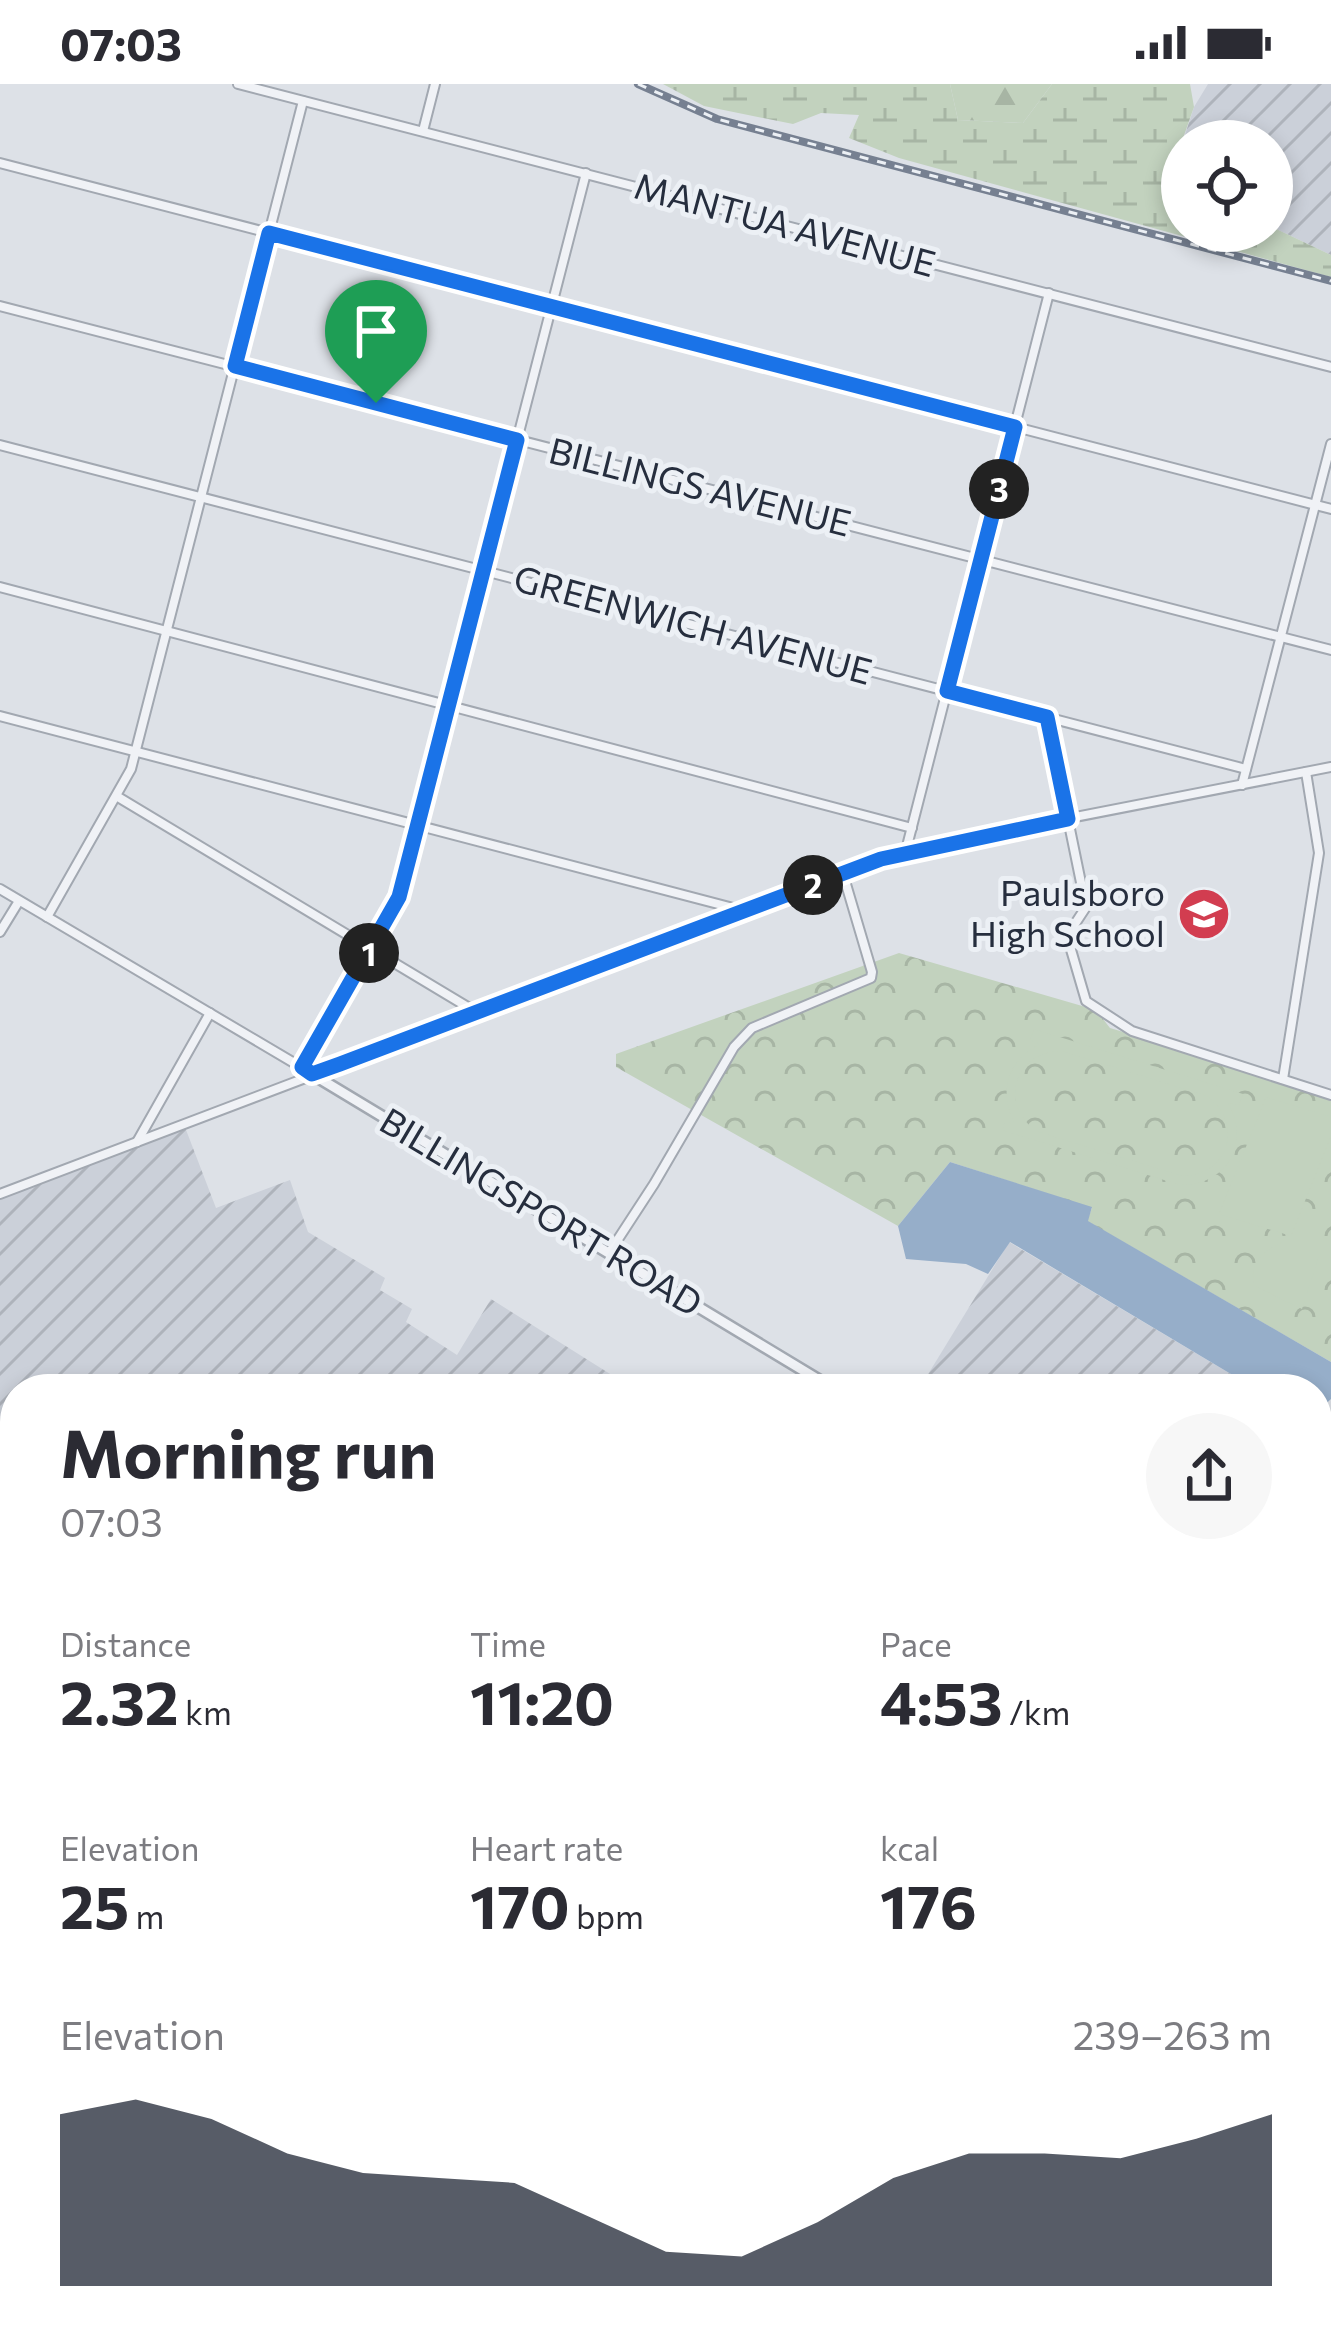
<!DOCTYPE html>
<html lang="en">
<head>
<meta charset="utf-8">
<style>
	:root { --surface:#fff; --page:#f7f7f7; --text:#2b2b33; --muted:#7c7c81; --accent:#111827 }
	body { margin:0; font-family:Commissioner,sans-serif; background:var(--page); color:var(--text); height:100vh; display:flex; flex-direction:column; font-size:45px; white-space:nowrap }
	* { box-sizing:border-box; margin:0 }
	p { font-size:39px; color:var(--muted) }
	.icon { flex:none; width:66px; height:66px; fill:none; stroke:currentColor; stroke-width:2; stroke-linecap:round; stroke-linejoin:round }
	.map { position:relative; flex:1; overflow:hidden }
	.details { position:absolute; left:0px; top:1290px; width:1332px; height:975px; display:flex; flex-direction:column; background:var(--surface); border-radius:48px 48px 0 0; box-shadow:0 6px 18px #0003 }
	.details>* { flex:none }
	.fabs { position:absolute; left:1161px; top:36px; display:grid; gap:24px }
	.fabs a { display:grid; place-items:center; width:132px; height:132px; border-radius:50%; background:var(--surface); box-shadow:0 6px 18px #0003; font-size:60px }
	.pin { position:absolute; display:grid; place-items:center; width:102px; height:102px; color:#fff; margin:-123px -51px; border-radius:50% 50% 50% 0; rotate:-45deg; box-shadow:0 0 12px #0007 }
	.pin .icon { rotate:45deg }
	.km { position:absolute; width:60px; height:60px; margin:-30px; border-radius:50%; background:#222; color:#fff; font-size:33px; line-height:60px; text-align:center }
	.round { display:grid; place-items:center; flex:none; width:126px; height:126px; border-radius:63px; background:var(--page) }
	.head { display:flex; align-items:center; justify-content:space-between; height:204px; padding:0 60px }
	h1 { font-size:66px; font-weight:700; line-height:90px }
	.metrics { display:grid; grid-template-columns:repeat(3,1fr); gap:18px; height:204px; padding:12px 60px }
	.metrics div { display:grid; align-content:center }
	.metrics b { font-size:60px; font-weight:700 }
	.metrics small { font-size:33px; font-weight:400 }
	.metrics p { font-size:33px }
	.chart { height:336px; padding:24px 60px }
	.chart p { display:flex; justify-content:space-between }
	.chart svg { width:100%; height:216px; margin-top:12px; fill:var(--accent); opacity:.7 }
	.status { display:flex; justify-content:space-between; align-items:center; height:84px; padding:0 60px; background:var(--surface); direction:ltr }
	.status svg { height:33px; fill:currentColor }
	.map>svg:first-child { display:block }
</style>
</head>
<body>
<div class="status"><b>07:03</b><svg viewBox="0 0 49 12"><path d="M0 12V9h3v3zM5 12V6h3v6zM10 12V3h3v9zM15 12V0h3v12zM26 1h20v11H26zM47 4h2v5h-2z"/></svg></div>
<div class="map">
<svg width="1331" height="2264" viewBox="0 0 1331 2264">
	<defs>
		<pattern id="industrial-furrows" width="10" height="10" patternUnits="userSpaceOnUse" patternTransform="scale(3)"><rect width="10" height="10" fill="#cbd0d9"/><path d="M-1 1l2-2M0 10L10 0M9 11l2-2" fill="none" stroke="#aeb3bb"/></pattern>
		<pattern id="forest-firs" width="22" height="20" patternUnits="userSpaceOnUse" patternTransform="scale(3)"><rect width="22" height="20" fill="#c2d2be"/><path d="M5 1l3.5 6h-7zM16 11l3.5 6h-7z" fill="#a7b5a4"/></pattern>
		<pattern id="wetland-marsh" width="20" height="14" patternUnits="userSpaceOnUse" patternTransform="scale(3)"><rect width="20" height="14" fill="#c2d2be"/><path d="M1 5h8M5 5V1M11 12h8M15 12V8" fill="none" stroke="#a7b5a4"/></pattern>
		<pattern id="park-crowns" width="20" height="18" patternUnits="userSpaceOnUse" patternTransform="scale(3)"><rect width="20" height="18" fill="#c2d2be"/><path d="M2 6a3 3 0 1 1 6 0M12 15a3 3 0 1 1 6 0" fill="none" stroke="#a7b5a4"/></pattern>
	</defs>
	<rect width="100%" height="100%" fill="#dde1e7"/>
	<g fill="url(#industrial-furrows)">
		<path d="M1208,0h123v171l-59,-28v-86h-89l11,-34z"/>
		<path d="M183,1038l33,86 74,-28 18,52 77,46 -5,12 32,19 -6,13 51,33 34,-56 143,90h-619v945h1302v-636l14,8v642h-1331v-1157z"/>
		<path d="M1009,1158l247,147h-337z"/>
	</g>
	<path fill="url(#forest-firs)" d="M950,0h102l-29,39 -65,-3z"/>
	<path fill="url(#wetland-marsh)" d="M663,0h287l8,36 65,3 29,-39h138l4,23 -12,34v90h90v-4l59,28v22l-432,-119 -50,-20 10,-23 -38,-2 -28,11 -89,-18z"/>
	<path fill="url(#park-crowns)" d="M899,869l197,57 14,18 221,66v268l-244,-141 5,-13 -142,-46 -52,64 -282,-159v-13z"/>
	<g fill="#c2d2be" fill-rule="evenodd">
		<path d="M1034,945l209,65 -4,11 -11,-2c23,40 -1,83 -48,82l-178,-55 3,-8 10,2c-17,-32 -8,-63 25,-80l-10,-4zM1062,967l145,45c38,28 21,80 -25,80l-146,-45c-38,-28 -21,-80 26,-80z"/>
		<path d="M1266,1013l65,20v19l-40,100 -72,-22z"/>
		<path d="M1283,1158h15l21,14 -17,53 -47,-23c-8,-23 9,-36 28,-44z"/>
	</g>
	<path fill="#96aec9" d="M950,1078l142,45 -4,14 243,141v37l-14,13v-23h-61l-246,-147 -22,32 -22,-10 -60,-5 -8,-33z"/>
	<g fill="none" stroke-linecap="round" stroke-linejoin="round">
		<g stroke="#a2a8b1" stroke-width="12">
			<g id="minor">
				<path d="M238,0l1093,283"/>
				<path d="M423,47l12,-47"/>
				<path d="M0,79l1331,346"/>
				<path d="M0,222l1331,344"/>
				<path d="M0,361l1246,324"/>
				<path d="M0,503l912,241"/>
				<path d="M0,632l741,194"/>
				<path d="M1047,633l39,190 -19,29 19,65 46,30 199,64"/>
				<path d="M1242,701l89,-341"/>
				<path d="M118,713l358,215"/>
				<path d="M906,766l143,-557"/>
				<path d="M0,805l306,181"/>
				<path d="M47,833l84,-148 172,-668"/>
				<path d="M0,848l19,-31"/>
				<path d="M302,983l97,-170 187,-724"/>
				<path d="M1283,995l36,-226 -13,-81"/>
				<path d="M137,1058l73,-129"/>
				<path d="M0,1110l906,-344 425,-83"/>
				<path d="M609,1169l45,-69 80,-137 18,-19 119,-50 1,-6 -29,-98"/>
				<path d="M0,1662l15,45"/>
				<path d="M193,2250l5,14"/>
				<path d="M844,2264l18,-14"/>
				<path d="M1170,2264l5,-14"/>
			</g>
		</g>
		<g stroke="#a2a8b1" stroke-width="14">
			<g id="tertiary">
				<path d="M312,990l522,315"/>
				<path d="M1317,1593l14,8"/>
			</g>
		</g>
		<use href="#minor" stroke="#f0f2f6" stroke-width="8"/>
		<use href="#tertiary" stroke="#f0f2f6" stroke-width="9"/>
		<g stroke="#768091" stroke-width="8">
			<g id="rail">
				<path d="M638,0l79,35 614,162"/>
				<path d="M117,1305c44,-15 84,-10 129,0"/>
				<path d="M0,1344l15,-5"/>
				<path d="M1317,1353l14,-12"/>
				<path d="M1317,1381l14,-11"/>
				<path d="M0,1896l15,-5"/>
			</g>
		</g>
		<use href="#rail" stroke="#ecf0f5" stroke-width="3" stroke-dasharray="9" stroke-linecap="butt"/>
	</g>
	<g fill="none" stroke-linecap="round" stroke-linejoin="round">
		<g stroke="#fff" stroke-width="24">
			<path id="route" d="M269,149l746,194 -68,264 100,26 21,102 -187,40 -541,205 -28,10 -10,-7 97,-170 118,-457 -282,-74z"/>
		</g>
		<use href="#route" stroke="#1a73e8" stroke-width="15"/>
	</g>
	<defs>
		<g id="school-disc" transform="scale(2.7)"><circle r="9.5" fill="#d23d50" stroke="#ecf0f5"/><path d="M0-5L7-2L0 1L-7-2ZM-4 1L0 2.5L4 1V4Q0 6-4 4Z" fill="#fff"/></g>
	</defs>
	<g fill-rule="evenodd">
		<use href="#school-disc" x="1204" y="830"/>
	</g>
	<g text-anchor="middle" stroke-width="10" stroke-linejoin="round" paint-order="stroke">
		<g font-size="36" fill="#262e3e" stroke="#ecf0f5">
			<text transform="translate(785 141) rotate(15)" y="13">MANTUA AVENUE</text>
			<text transform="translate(700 403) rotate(14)" y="13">BILLINGS AVENUE</text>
			<text transform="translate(693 541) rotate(15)" y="13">GREENWICH AVENUE</text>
			<text transform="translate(541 1128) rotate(31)" y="13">BILLINGSPORT ROAD</text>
		</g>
		<g font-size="36" fill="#262e3e" stroke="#ecf0f5" text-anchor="end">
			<text x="1165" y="822">Paulsboro<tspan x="1165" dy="41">High School</tspan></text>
		</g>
	</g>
</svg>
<div class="fabs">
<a><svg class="icon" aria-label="locate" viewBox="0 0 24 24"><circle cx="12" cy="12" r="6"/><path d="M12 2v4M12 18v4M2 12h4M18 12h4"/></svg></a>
</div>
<div class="pin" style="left:376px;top:319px;background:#1e9e55"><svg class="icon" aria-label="arrive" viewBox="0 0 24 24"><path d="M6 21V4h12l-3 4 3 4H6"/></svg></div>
<b class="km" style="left:369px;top:869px">1</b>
<b class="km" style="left:813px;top:801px">2</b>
<b class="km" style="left:999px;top:405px">3</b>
<section class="details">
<div class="head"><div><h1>Morning run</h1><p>07:03</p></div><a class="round"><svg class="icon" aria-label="share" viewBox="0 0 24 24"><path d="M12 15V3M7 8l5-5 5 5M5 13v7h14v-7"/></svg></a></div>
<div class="metrics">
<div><p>Distance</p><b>2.32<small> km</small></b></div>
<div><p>Time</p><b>11:20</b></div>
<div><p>Pace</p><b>4:53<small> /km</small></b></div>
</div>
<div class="metrics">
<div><p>Elevation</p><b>25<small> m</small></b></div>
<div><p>Heart rate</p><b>170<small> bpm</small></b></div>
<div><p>kcal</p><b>176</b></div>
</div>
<div class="chart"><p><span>Elevation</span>239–263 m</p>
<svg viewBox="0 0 160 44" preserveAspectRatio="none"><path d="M0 44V9L10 6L20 10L30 17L40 21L50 22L60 23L70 30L80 37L90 38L100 31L110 22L120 17L130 17L140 18L150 14L160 9V44z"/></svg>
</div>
</section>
</div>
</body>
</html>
